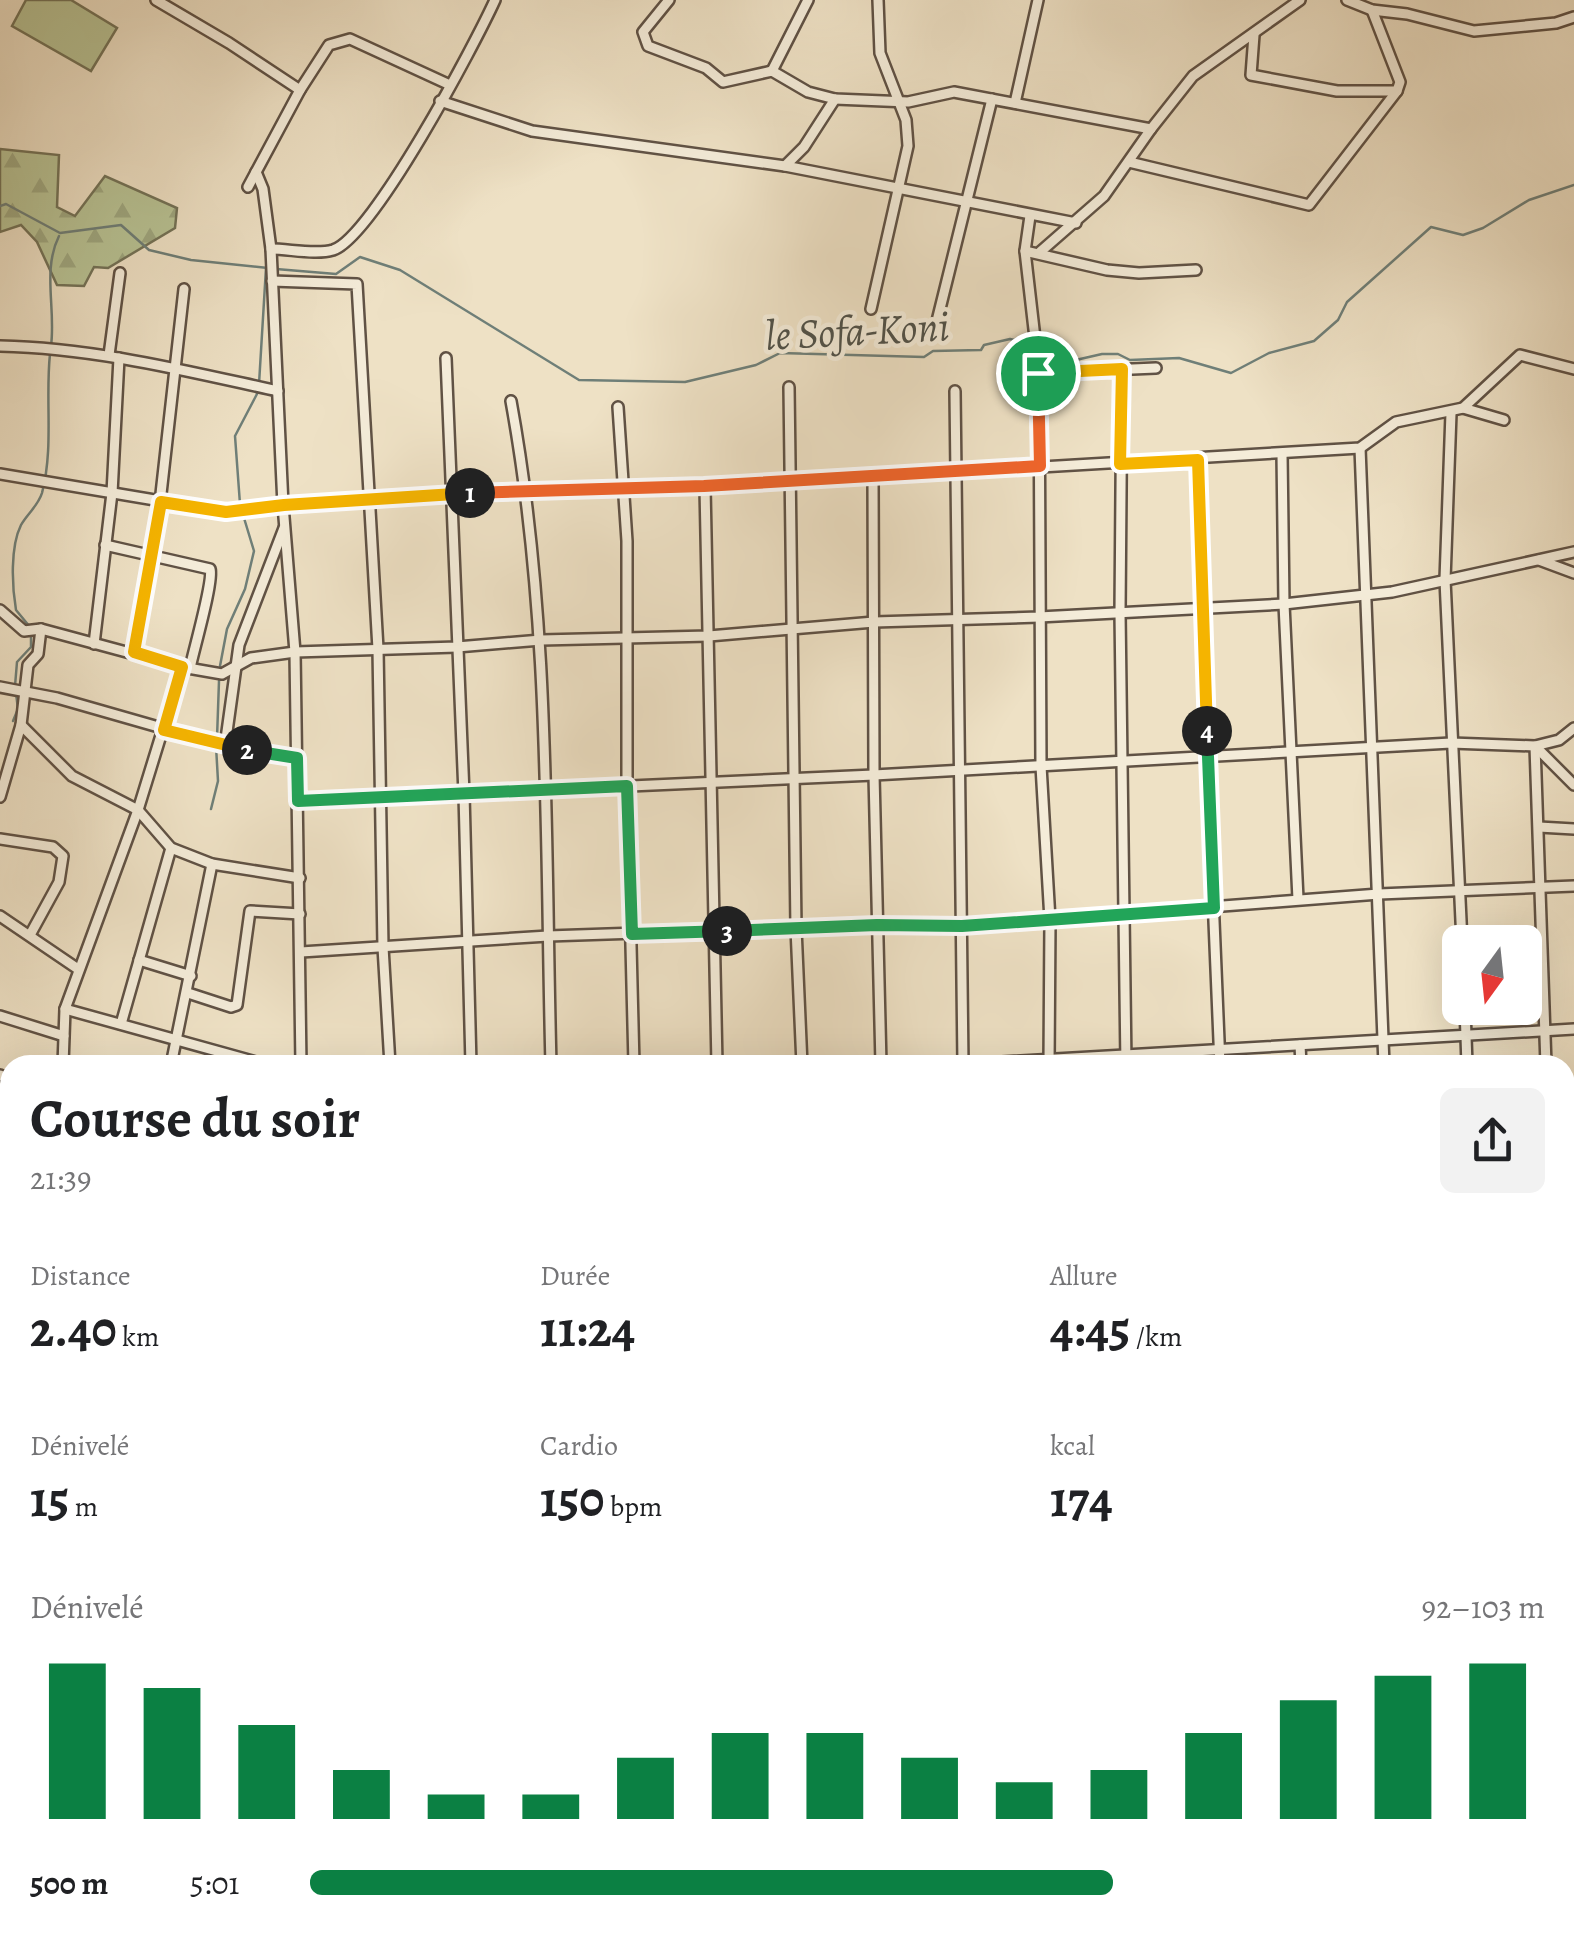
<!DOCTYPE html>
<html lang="fr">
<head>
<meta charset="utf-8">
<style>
	:root { --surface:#fff; --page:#f2f2f2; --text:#202124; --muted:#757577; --accent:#0b8043 }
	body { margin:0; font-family:Alegreya,serif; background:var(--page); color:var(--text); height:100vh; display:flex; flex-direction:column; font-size:38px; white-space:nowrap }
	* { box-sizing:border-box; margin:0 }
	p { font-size:32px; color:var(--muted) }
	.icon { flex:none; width:55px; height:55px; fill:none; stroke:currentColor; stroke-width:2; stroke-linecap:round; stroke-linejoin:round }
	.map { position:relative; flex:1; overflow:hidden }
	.details { position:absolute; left:0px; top:1055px; width:1575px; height:888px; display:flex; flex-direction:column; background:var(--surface); border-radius:30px 30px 0 0; box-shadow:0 10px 40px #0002 }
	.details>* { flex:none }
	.needle { width:65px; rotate:195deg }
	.tools { position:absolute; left:1442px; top:925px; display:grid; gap:20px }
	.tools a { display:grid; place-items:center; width:100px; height:100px; border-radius:15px; background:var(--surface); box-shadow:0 10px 40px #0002; font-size:50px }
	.pin { position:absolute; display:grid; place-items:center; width:85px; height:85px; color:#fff; margin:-42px; border:5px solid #fff; border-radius:50%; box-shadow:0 2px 10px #0007 }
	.km { position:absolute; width:50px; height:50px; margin:-25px; border-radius:50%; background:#222; color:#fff; font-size:28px; line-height:50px; text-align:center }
	.round { display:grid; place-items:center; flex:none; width:105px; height:105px; border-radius:15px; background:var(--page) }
	.headline { display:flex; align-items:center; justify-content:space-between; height:170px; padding:0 30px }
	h1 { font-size:55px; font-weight:600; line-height:75px }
	.figures { display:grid; grid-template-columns:repeat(3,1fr); gap:15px; height:170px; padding:10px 30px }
	.figures div { display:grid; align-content:center }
	.figures b { font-size:50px; font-weight:600 }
	.figures small { font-size:28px; font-weight:400 }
	.figures p { font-size:28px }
	.chart { height:280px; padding:20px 30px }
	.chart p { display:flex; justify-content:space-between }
	.chart svg { width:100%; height:180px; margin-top:10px; stroke:var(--accent); stroke-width:6 }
	ul { padding:0 30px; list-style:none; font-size:32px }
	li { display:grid; grid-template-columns:160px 120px 1fr; align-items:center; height:75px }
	li i { height:25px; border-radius:12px; background:var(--accent) }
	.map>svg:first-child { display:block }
</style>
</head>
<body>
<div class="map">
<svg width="1574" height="1942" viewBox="0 0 1574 1942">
	<defs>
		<pattern id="forest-firs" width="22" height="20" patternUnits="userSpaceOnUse" patternTransform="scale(2.5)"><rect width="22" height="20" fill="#b8c395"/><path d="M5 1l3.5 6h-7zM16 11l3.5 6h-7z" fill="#9ea780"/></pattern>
	</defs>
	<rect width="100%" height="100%" fill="#eee1c5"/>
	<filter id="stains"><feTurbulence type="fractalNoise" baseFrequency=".002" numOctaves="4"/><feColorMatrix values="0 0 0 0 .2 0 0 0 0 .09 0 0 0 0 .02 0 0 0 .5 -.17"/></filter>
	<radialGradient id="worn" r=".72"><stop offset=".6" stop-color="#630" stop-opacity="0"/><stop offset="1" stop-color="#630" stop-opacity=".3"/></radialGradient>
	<path fill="url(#forest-firs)" stroke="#747358" stroke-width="2.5" d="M0,149l59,6 -2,52 18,9 30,-40 72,32 -2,20 -67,40 -14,-1 -10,19 -27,-1 -20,-43 -16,-17 -21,7z"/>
	<path fill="#b8c395" stroke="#747358" stroke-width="2.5" d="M26,0h45l46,28 -26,43 -79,-45z"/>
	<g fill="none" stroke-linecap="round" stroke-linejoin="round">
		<g stroke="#6f7f78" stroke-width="2.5">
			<path d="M0,206l6,-2 54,29 61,-8 28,25 42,10 77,8"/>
			<path d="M276,269l60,5 24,-17 40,13 179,110 106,2 71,-17 24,-12 144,4 9,-6 48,-1 3,-5 26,-6 23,5"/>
			<path d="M1041,343l14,-1 5,17 7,3 35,-8h16l12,6 49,-2 52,15 38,-20 45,-12 24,-21 9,-18 84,-75 32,8 20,-7 46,-28 45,-15"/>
			<path d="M51,346c5,-37 -9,-76 8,-110"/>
			<path d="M259,384l7,-116"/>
			<path d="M240,504l-5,-68 23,-44"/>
			<path d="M30,627l-14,-17c-4,-23 -6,-63 5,-85 6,-11 17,-19 21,-32 12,-46 3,-94 8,-139"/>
			<path d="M220,666l7,-37 18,-40 9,-38 -10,-33"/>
			<path d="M15,686l2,-24 14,-15v-12"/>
			<path d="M13,721l5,-12 -2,-16"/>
			<path d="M217,738l2,-57"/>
			<path d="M211,809l7,-28 -2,-35"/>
		</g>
		<g stroke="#605245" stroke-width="14">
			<g id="minor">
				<path d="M156,0l73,43 71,47"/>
				<path d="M669,0l-26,32 5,14 58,22 17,14 49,-11 36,21 27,7 73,3 46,-10 197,37"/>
				<path d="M1347,0l25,10 35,4 67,17 82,-8 18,-6"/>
				<path d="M1254,35l-3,40 86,16h60l3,-9 -28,-72"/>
				<path d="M772,71l36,-71"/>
				<path d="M440,101l92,30 253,35 291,57"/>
				<path d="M1015,103l23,-103"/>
				<path d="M1129,162l180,43 88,-114"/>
				<path d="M785,166l19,-19 31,-48"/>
				<path d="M256,172l7,17 8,60 12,256 12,147 6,413"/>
				<path d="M248,187l52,-97 29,-45 21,-6 100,46"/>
				<path d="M1030,216l-5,35 14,122 2,393 9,154 -1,145"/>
				<path d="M271,249c18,0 45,6 62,1 40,-13 142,-206 162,-250"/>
				<path d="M1025,251l82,19 32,3 57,-3"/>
				<path d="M1040,252l64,-56 47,-67 42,-53 107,-76"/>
				<path d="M272,281l85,3 21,365 5,298 7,118"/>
				<path d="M871,309l37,-163 -2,-26 -26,-67 -2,-53"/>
				<path d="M934,333l58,-234"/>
				<path d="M0,346c95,2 186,25 278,45"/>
				<path d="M109,355l11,-82"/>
				<path d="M446,358l18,436 7,271"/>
				<path d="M1122,369l-2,244 6,452"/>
				<path d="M1039,373l117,-5"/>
				<path d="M789,387l7,541 6,137"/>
				<path d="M955,391l8,674"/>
				<path d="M511,401c40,219 34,442 40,664"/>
				<path d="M618,407l9,134v245l7,279"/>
				<path d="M1463,408l41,12"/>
				<path d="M1451,413l-6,167 17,362"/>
				<path d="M1360,448l24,617"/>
				<path d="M1282,454l2,150 14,295"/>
				<path d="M1198,460l3,149 19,456"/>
				<path d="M0,474l226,38 57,-7 167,-11 255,-7 655,-39 36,-26 67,-14 57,-53 54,14"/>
				<path d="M873,477l1,298 7,290"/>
				<path d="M705,487l12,578"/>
				<path d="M105,545l105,24c4,11 -16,80 -20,99"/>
				<path d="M1539,560l35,13"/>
				<path d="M0,610l24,21 17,-2"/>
				<path d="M94,644l18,-151 7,-135"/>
				<path d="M134,652l20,-96 30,-267"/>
				<path d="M0,687l57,11 168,48 72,12"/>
				<path d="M21,725l51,51 66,34 33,38 41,16 88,14"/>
				<path d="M225,746l14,-101 45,-117"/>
				<path d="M0,797l21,-72 7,-60 10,-11 3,-25 141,38 40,7 29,-16 44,-6 162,-5 84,-7 168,-4 165,-14 165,-5 245,-13 108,-12 182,-40"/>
				<path d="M298,801l576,-26 577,-32 84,3 39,39"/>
				<path d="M1539,827l35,2"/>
				<path d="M0,839l53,8 10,9 -4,26 -29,53"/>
				<path d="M0,916l78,53"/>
				<path d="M301,952l247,-16 329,-11 85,1 417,-32 195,-8"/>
				<path d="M139,960l52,16"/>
				<path d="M188,993l43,14 6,-2 13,-94 50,3"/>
				<path d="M1465,1008l2,57"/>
				<path d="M65,1009l202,56"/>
				<path d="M0,1016l64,20"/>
				<path d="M121,1024l50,-176"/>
				<path d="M1300,1045l1,20"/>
				<path d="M63,1065l2,-56 73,-199 44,-143"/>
				<path d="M171,1065l41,-201"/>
				<path d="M951,1065l623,-36"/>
				<path d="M1546,1065l-11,-319 24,-6 15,-12"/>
				<path d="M0,1075l10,4"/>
				<path d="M0,1125h10"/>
				<path d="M1565,1133h9"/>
				<path d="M0,1189h10"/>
				<path d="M0,1255h10"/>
				<path d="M1565,1286l9,-1"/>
				<path d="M0,1302l10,1"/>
				<path d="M0,1374l10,1"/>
				<path d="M1565,1437h9"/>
				<path d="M0,1449h10"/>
				<path d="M1565,1528l9,5"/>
				<path d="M0,1608l10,2"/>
				<path d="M0,1672l10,2"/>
				<path d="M0,1819l10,1"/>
				<path d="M352,1932l8,10"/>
				<path d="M1030,1932h11"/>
				<path d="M1381,1932l5,10"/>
				<path d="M655,1942l4,-10"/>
				<path d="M1277,1942l3,-10"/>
			</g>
		</g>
		<use href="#minor" stroke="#f4ecd9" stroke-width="9"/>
	</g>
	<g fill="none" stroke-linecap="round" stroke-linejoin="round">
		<g stroke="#fff" stroke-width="20">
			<path id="split-1" d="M470,493l234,-7 336,-20 -2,-93"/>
		</g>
		<g stroke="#fff" stroke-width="20">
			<path id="split-2" d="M247,750l-83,-20 18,-63 -48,-15 27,-150 65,10 58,-7 186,-12"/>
		</g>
		<g stroke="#fff" stroke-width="20">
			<path id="split-3" d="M247,750l50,8 1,43 329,-15 5,148 95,-3"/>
		</g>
		<g stroke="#fff" stroke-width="20">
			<path id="split-4" d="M727,931l150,-6 85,1 252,-18 -7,-177"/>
		</g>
		<g stroke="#fff" stroke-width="20">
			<path id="split-5" d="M1038,373l84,-4 -2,95 78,-4 9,271"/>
		</g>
		<use href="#split-1" stroke="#f0652b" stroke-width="12"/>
		<use href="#split-2" stroke="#f5b400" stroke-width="12"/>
		<use href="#split-3" stroke="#22a559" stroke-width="12"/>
		<use href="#split-4" stroke="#22a559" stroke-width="12"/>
		<use href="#split-5" stroke="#f5b400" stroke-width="12"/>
	</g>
	<g text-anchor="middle" stroke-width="9" stroke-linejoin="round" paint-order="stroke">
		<g font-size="42" font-style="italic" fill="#505149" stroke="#f4ecd9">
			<text transform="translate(857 330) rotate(-3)" y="15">le Sofa-Koni</text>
		</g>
	</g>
	<rect width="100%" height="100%" filter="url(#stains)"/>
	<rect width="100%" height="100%" fill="url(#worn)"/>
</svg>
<div class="tools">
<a><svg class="needle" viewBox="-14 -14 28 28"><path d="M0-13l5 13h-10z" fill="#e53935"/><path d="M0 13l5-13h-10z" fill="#757577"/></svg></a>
</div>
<div class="pin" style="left:1038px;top:373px;background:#1e9e55"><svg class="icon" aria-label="arrive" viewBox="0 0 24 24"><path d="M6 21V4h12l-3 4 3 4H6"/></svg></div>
<b class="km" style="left:470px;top:493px">1</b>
<b class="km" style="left:247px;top:750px">2</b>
<b class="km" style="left:727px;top:931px">3</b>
<b class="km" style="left:1207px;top:731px">4</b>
<section class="details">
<div class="headline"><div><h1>Course du soir</h1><p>21:39</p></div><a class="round"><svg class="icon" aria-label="share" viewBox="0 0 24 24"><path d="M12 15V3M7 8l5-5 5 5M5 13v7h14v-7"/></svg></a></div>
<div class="figures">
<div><p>Distance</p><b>2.40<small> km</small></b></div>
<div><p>Durée</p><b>11:24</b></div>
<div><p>Allure</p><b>4:45<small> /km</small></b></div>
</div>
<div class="figures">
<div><p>Dénivelé</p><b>15<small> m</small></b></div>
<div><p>Cardio</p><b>150<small> bpm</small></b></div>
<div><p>kcal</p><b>174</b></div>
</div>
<div class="chart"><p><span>Dénivelé</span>92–103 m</p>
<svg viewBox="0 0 160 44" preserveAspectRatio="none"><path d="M5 44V6M15 44V12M25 44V21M35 44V32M45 44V38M55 44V38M65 44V29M75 44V23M85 44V23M95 44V29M105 44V35M115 44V32M125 44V23M135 44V15M145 44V9M155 44V6"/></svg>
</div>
<ul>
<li><b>500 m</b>5:01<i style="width:65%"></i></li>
</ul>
</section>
</div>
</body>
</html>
